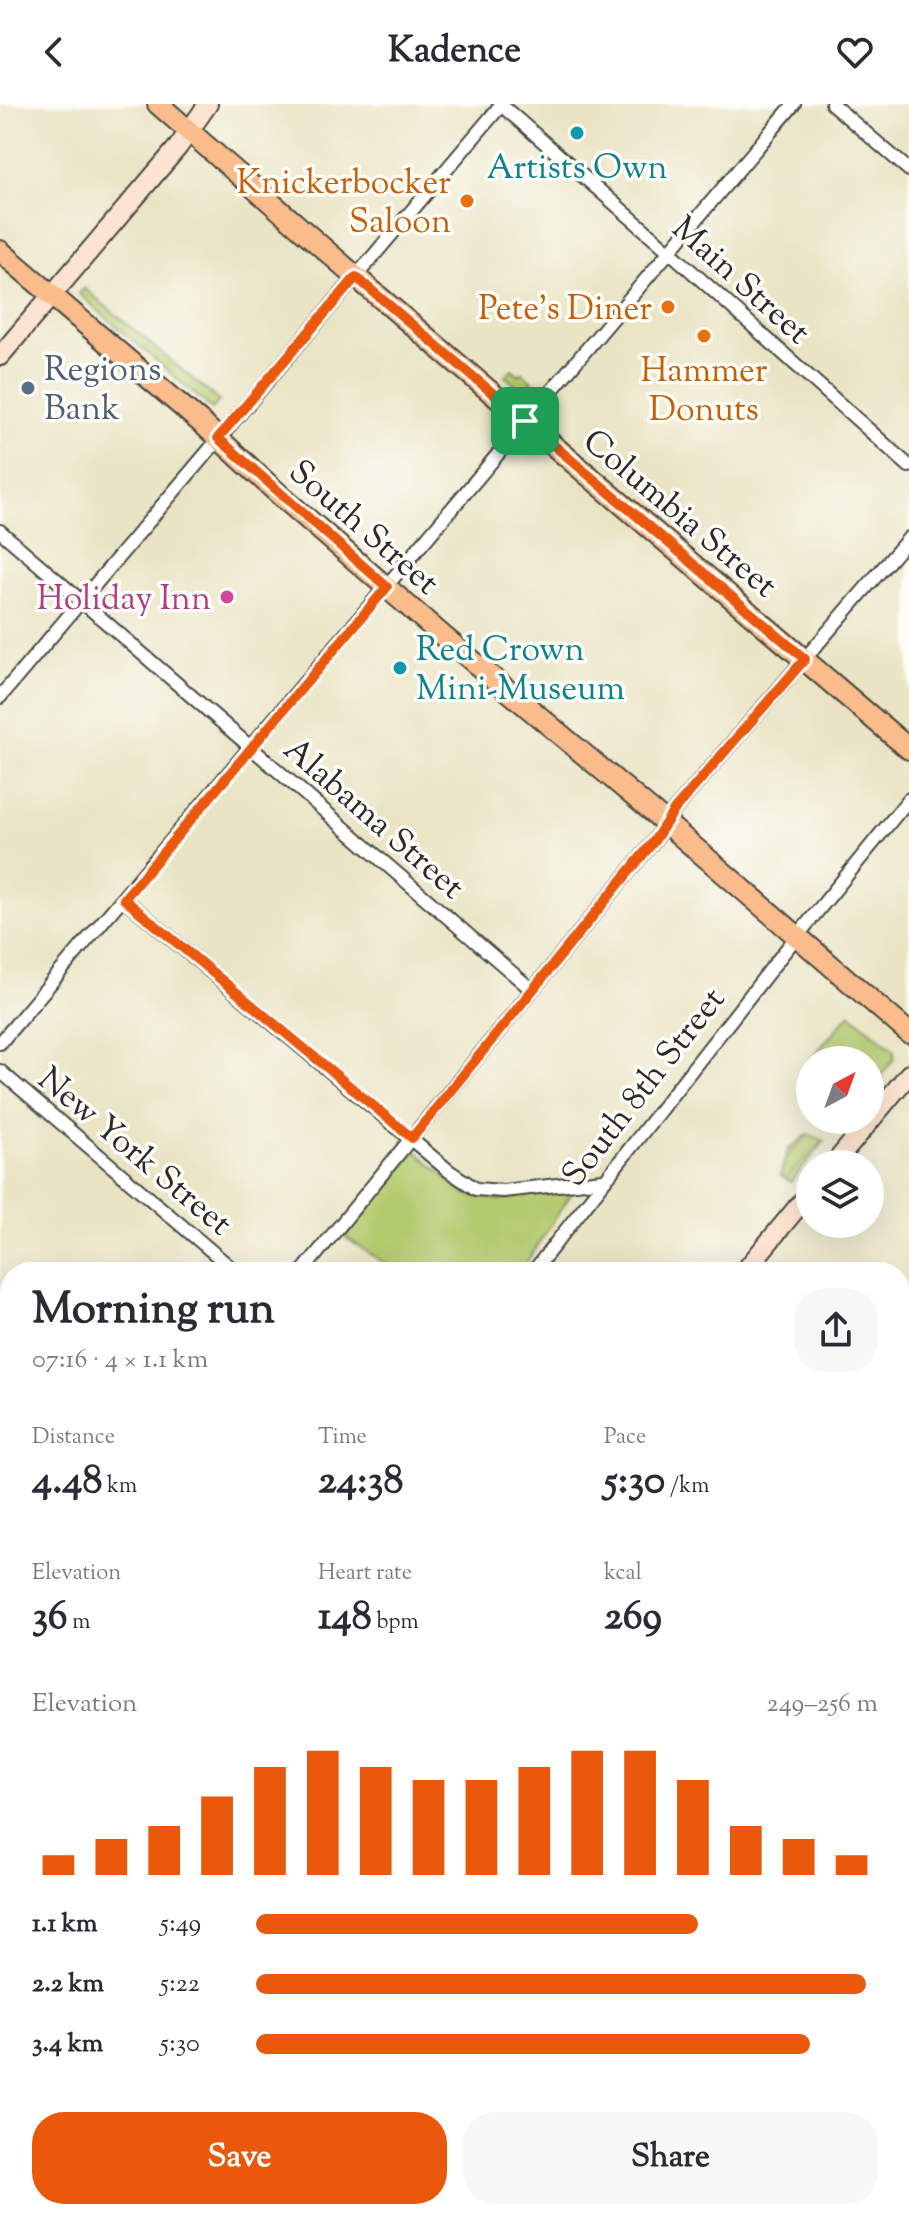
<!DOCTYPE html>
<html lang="en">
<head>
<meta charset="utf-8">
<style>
	:root { --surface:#fff; --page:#f7f7f7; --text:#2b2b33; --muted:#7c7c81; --accent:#ea580c }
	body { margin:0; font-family:"Sorts Mill Goudy",serif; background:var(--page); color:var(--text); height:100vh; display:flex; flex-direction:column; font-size:30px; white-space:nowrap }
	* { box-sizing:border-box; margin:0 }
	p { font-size:26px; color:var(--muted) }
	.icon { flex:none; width:44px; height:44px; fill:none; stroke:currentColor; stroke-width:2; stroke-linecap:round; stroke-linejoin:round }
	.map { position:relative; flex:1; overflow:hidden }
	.panel { position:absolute; left:0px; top:1158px; width:910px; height:958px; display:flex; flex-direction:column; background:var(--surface); border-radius:32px 32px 0 0; box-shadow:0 8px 32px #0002 }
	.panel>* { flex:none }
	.needle { width:52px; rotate:41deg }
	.fabs { position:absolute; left:796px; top:942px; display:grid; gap:16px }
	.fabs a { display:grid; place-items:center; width:88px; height:88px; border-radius:50%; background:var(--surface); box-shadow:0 8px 32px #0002; font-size:40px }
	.pin { position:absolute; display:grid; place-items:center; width:68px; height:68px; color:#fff; margin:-34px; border-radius:16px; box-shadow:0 4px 12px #0006 }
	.round { display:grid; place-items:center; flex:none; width:84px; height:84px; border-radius:32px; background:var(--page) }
	.summary { display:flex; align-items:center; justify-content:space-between; height:136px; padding:0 32px }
	h1 { font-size:44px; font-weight:800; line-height:60px }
	.figures { display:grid; grid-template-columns:repeat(3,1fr); gap:12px; height:136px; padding:8px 32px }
	.figures div { display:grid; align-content:center }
	.figures b { font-size:40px; font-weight:800 }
	.figures small { font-size:22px; font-weight:400 }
	.figures p { font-size:22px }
	.chart { height:224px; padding:16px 32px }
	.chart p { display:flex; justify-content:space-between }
	.chart svg { width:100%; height:144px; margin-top:8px; stroke:var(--accent); stroke-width:6 }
	.primary-button { display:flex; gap:16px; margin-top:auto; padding:16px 32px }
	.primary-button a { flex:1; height:92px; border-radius:32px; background:var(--accent); color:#fff; font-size:32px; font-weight:800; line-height:92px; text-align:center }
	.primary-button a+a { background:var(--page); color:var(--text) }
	ul { padding:0 32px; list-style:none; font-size:26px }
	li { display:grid; grid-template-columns:128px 96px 1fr; align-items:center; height:60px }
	li i { height:20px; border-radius:10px; background:var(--accent) }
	header { display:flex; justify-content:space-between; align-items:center; height:104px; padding:0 32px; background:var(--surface); font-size:36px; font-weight:800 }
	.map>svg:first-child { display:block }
</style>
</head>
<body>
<header><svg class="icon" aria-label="back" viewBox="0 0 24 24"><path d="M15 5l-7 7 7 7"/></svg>Kadence<svg class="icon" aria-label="heart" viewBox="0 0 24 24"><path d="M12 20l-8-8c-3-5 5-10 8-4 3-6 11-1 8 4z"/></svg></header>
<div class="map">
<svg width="909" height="2115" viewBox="0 0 909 2115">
	<defs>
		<pattern id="garden-furrows" width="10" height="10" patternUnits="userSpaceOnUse" patternTransform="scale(2)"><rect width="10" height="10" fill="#b4ca6e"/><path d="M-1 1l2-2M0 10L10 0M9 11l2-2" fill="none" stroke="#93a45b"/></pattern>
	</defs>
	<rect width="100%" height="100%" fill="#fdfcf7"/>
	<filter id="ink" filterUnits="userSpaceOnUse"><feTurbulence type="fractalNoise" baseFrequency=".0125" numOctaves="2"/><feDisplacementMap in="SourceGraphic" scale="16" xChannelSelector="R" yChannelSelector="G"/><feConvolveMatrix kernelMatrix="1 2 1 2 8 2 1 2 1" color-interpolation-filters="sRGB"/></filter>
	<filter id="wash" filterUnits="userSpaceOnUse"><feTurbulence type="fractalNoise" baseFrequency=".006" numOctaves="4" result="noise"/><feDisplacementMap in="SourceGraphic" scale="32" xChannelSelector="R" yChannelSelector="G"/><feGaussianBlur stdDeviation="1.8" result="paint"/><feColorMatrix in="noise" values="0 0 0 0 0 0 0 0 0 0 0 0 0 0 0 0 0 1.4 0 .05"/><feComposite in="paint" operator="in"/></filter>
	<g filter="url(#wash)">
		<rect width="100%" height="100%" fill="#eae4c4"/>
		<g fill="#b4ca6e" stroke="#707a4c" stroke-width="2">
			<path d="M84,184l135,113 -7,8 -133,-115z"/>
			<path d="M512,265l7,6 3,-3 11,10 -10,10 -18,-16z"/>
			<path d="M850,909l44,37v9l-24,29v-28h-60z"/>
			<path d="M416,1047l49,43 35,6 45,-8 26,2 -51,78h-122l-53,-35z"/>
		</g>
		<path fill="url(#garden-furrows)" stroke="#707a4c" stroke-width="2" d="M808,1030l17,7 -34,41 -11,-6 8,-26z"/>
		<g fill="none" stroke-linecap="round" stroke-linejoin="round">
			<path stroke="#77afe6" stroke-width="4" d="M900,1464l2,-2"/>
		</g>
	</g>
	<g filter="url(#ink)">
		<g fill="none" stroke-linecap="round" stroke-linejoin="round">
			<g stroke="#484742" stroke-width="16">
				<g id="street">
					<path d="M500,0l169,147 240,215"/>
					<path d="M832,0l77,66"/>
					<path d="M0,427l532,459"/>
					<path d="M0,593l502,-593"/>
					<path d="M124,795l325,272 27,18 27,2 100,-11"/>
					<path d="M0,939l794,-939"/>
					<path d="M0,967l236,201"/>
					<path d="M302,1168l352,-431 21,-32 234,-271"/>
					<path d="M533,1168l252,-321 124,-152"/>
					<path d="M900,1246l9,-11"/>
					<path d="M0,1250l10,9"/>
					<path d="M900,1322l9,8"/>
					<path d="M900,1482l9,-10"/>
					<path d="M0,1542l10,-12"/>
					<path d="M0,1806l10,-12"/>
					<path d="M900,1812l9,8"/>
					<path d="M295,2106l1,9"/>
					<path d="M883,2106l3,9"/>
					<path d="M244,2115l8,-9"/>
				</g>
			</g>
			<g stroke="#484742" stroke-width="22">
				<g id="secondary">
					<path d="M0,252l178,-209 30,-43"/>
					<path d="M834,1060l75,-90"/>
					<path d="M744,1168l66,-80"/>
					<path d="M0,2068l10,-12"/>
				</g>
			</g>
			<g stroke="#484742" stroke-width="24">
				<g id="primary">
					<path d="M158,0l212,185 539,460"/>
					<path d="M0,147l205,175 76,70 163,141 222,186 243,210"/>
				</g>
			</g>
			<use href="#street" stroke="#fff" stroke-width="12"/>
			<use href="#secondary" stroke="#fde4d0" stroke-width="18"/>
			<use href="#primary" stroke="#f9bc8a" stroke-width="20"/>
		</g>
	</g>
	<g fill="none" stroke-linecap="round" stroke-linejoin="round" filter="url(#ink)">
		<g stroke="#fff" stroke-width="16">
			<path id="route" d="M356,173l449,382 -130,150 -21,32 -242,297 -288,-239 263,-312 -169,-149z"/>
		</g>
		<use href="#route" stroke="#ea580c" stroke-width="10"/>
	</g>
	<g fill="#0f9aa8" stroke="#fdfcf7" stroke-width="3">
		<circle cx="577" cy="29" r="8"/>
		<circle cx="400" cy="564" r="8"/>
	</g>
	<g fill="#e8710a" stroke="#fdfcf7" stroke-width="3">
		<circle cx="467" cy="97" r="8"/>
		<circle cx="668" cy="203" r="8"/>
		<circle cx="704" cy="232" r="8"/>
	</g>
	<circle fill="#5c6f8a" stroke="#fdfcf7" stroke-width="3" cx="28" cy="284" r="8"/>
	<circle fill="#d1479c" stroke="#fdfcf7" stroke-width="3" cx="227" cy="493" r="8"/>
	<g text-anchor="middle" stroke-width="7" stroke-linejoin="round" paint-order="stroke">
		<g font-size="34" fill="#0d838f" stroke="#fdfcf7">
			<text x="577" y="74">Artists Own</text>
			<text x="416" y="556" text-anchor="start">Red Crown<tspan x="416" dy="39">Mini-Museum</tspan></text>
		</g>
		<g font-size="34" fill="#c56008" stroke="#fdfcf7" text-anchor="end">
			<text x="451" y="89">Knickerbocker<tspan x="451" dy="39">Saloon</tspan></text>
			<text x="652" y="215">Pete's Diner</text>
			<text x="704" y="277" text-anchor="middle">Hammer<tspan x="704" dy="39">Donuts</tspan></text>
		</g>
		<g font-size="34" fill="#2b2b2b" stroke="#fdfcf7">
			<text transform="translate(742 175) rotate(42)" y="12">Main Street</text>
			<text transform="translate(681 408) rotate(40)" y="12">Columbia Street</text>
			<text transform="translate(365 422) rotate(41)" y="12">South Street</text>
			<text transform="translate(375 713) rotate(41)" y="12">Alabama Street</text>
			<text transform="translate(642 982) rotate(-52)" y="12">South 8th Street</text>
			<text transform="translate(136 1046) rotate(40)" y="12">New York Street</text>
		</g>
		<g font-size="34" fill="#4e5e75" stroke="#fdfcf7" text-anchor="start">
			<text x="44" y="276">Regions<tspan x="44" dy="39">Bank</tspan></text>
		</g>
		<g font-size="34" fill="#b23c85" stroke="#fdfcf7" text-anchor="end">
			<text x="211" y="505">Holiday Inn</text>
		</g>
	</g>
</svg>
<div class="fabs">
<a><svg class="needle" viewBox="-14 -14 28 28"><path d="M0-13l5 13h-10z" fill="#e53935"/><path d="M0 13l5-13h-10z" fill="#7c7c81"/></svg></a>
<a><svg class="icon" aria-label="layers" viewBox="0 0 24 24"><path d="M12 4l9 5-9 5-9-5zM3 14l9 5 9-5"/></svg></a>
</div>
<div class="pin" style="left:525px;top:317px;background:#1e9e55"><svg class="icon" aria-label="arrive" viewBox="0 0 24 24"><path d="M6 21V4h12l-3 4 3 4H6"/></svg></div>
<section class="panel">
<div class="summary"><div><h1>Morning run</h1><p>07:16 · 4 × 1.1 km</p></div><a class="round"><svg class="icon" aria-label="share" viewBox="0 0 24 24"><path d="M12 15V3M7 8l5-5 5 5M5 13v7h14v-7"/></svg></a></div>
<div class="figures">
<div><p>Distance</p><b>4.48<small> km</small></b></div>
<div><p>Time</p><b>24:38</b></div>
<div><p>Pace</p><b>5:30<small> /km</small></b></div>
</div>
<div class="figures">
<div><p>Elevation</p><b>36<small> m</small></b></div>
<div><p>Heart rate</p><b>148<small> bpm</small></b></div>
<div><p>kcal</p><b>269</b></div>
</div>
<div class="chart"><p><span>Elevation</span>249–256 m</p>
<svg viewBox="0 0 160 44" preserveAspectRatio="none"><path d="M5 44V38M15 44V33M25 44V29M35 44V20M45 44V11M55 44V6M65 44V11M75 44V15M85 44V15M95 44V11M105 44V6M115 44V6M125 44V15M135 44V29M145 44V33M155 44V38"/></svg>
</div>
<ul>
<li><b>1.1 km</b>5:49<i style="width:71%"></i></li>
<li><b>2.2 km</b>5:22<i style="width:98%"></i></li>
<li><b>3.4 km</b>5:30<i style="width:89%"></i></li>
</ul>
<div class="primary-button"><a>Save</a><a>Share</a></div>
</section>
</div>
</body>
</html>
